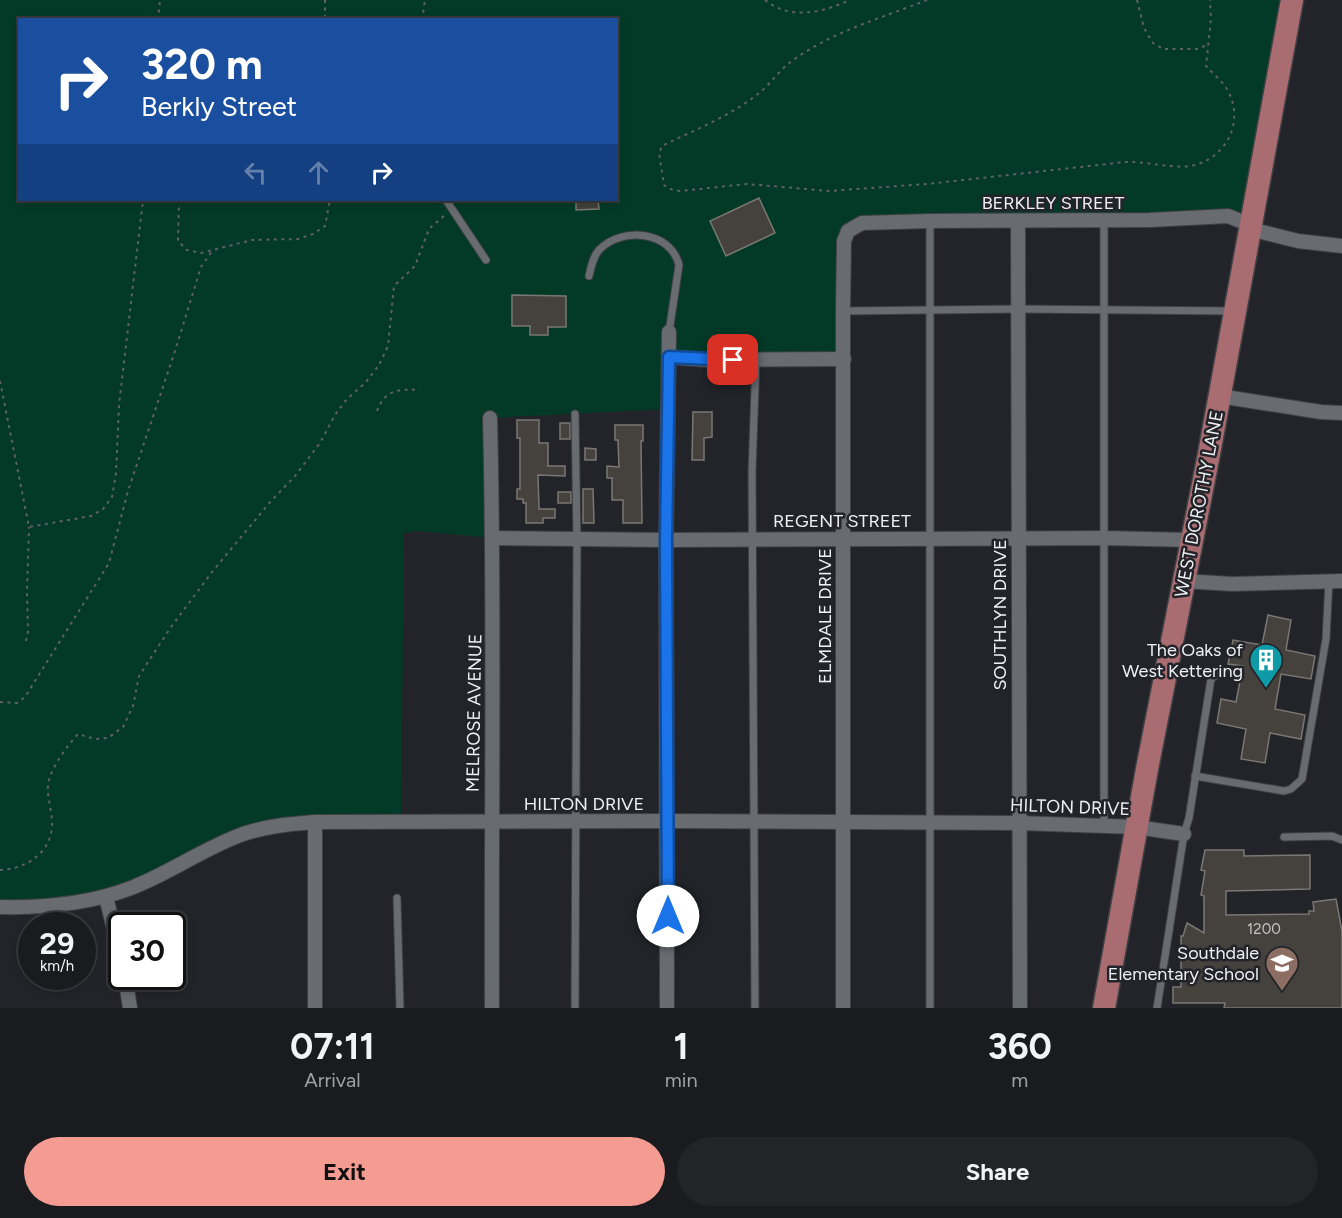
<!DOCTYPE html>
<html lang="en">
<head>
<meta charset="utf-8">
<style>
	body { margin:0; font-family:Figtree,sans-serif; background:#232428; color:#f1f3f6; height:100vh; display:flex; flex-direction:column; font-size:22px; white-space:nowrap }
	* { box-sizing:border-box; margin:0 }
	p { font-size:20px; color:#9fa1a4 }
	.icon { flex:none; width:33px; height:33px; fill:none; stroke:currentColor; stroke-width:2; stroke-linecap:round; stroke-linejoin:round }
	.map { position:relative; height:1008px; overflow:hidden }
	.details { display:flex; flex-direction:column; background:#1a1b1f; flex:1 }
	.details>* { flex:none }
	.guide { position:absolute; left:18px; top:18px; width:600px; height:183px; border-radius:0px; box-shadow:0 3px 9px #0003,0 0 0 2px #38393d; background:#1a4fa0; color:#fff; overflow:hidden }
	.speed { position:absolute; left:18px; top:912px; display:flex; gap:12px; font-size:30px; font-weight:700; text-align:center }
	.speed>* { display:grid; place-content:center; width:78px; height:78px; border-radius:50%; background:#1a1b1f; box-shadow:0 3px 9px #0003,0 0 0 2px #38393d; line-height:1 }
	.speed small { font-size:15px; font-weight:400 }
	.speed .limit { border:3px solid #111; border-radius:9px; background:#fff; color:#111 }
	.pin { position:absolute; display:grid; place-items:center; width:51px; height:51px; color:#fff; margin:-26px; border-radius:12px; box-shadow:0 3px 9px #0006 }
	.me { position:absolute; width:66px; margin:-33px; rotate:0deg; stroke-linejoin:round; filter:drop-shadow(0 0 4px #0008) }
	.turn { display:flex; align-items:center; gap:21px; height:126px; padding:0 24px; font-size:27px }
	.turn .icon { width:78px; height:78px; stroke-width:2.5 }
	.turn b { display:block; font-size:42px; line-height:51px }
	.lanes { display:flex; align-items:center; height:57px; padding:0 24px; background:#0003; justify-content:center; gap:30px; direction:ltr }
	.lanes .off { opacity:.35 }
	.eta { display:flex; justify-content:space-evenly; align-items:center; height:102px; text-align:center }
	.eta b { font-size:36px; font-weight:700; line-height:42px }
	.action { display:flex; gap:12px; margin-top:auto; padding:12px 24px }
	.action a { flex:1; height:69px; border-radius:36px; background:#f59c92; color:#111; font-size:24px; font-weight:700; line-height:69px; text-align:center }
	.action a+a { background:#232428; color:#f1f3f6 }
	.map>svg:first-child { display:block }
	.green { fill:#023a27; fill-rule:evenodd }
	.building { fill:#45413d; stroke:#7b7773; stroke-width:1.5 }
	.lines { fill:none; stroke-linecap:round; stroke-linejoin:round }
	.lane-casing { stroke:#3e4043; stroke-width:9 }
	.street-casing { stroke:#3e4043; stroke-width:16 }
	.primary-casing { stroke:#3e4043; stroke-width:25 }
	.path { stroke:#606166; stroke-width:2; stroke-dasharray:3 4.5; stroke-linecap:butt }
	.lane { stroke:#686b70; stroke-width:7 }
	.street { stroke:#686b70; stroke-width:14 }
	.primary { stroke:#a96c71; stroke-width:22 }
	.route-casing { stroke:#114b97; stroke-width:15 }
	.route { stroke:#1a73e8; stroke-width:10 }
	.labels { text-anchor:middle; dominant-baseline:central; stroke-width:5; stroke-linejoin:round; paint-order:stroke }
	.number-label { font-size:15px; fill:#c4c4c6 }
	.street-label { font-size:18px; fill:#eff0f3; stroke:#222429 }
	.poi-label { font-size:18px; fill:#eff0f3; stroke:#222429; text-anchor:end }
</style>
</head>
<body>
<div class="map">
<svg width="1342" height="1008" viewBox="0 0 1342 1008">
	<rect width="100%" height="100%" fill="#222429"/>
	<path class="green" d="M0 0H1292L1243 222 930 221 848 231 844 359 669 357 667 409 490 418 493 538 418 531 404 533 401 821 262 828 131 888 0 907ZM20 20H616V200H20Z"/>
	<g class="building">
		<path d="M759 198 775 233 726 256 710 221Z"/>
		<path d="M576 200H598L599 209 576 210Z"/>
		<path d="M512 295 566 296V327H548V335H530V326H512Z"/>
		<path d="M693 412H712V437L704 438V460H692Z"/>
		<path d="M517 420H539V443H548V466H565V476L538 475 539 509H555V518H543V523H526V503H523V499H517V489H520V438H517Z"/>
		<rect x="560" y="423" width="10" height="16"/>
		<path d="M615 425H643V441H641L642 523H623V500H612V478H607V466L619 467 618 440H615Z"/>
		<path d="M585 448 596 449V460H585Z"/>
		<path d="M583 489H593L594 523H583Z"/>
		<rect x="558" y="492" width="13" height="11"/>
		<path d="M1268 615 1291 620 1286 650 1315 656 1311 679 1281 674 1275 709 1305 715 1301 739 1270 733 1265 763 1241 759 1246 729 1217 723 1221 699 1236 702 1243 666 1228 664 1233 640 1262 645Z"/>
		<path d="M1205 850H1244V856L1310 855V889L1226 891V915L1309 914V911H1314L1313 902 1336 899 1342 931V1008H1224L1225 1003H1173V987H1181V936H1183L1187 923 1204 933V896L1201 895 1205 871 1201 870Z"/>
	</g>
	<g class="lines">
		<g class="lane-casing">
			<g id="lane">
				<path d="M446 200 486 260"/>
				<path d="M930 221V1008"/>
				<path d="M589 276C591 267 593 257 599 250 622 226 671 231 679 265L669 332"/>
				<path d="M843 311 1018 309 1232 311"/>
				<path d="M575 414 577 540 575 1008"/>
				<path d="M1195 776 1284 791 1291 789 1302 779 1326 639 1329 581"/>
				<path d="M1104 826V220"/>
				<path d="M1284 837 1332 836 1342 840"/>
				<path d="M397 898 400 1008"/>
				<path d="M755 1008 752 472 756 360"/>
				<path d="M1157 1008 1184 834 1189 818 1211 679 1218 674"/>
			</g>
		</g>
		<g class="street-casing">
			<g id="street">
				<path d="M1018 222 1020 1008"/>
				<path d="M669 357 709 360 844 359"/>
				<path d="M1219 396 1321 412 1342 413"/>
				<path d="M490 418C495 614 491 811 492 1008"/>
				<path d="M493 538 666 540 1104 538 1191 540"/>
				<path d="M1183 581 1232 584 1342 581"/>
				<path d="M315 822V1008"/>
				<path d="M106 897 122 961"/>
				<path d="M0 907C45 908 89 904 131 888 170 873 204 848 243 834 267 826 290 824 315 822L667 821 1018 823 1136 827 1184 834"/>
				<path d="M125 976 130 1008"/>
				<path d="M667 1008 666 540 669 332"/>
				<path d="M843 1008V311L844 241 848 231 862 223 930 221 1150 220 1228 216 1243 222 1250 229 1298 241 1342 246"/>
			</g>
		</g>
		<g class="primary-casing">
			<path id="primary" d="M1104 1008 1147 769 1209 454 1292 0"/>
		</g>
		<g class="path">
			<path d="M325 0V20"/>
			<path d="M765 0C791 21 823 12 850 0"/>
			<path d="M927 0C882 18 831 32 792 61 779 70 771 84 759 93 731 116 694 130 662 146L659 153 664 185 670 189 680 191 747 184 829 191 927 184 1125 162C1147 161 1173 170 1195 165 1225 157 1243 125 1230 95 1226 84 1214 75 1206 66L1211 19 1210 0"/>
			<path d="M1137 0 1144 28 1153 43 1163 49H1197L1207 45"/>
			<path d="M158 20 160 0"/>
			<path d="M422 20 425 0"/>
			<path d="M179 200 178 241 187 250 201 253 252 240 298 239 313 234 325 226 330 200"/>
			<path d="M0 381 29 527 91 516 103 509 112 497 116 473 119 405 143 200"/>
			<path d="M377 411C385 389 399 389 420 390"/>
			<path d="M26 641 28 632 27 591 29 527"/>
			<path d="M0 702 17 703 25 697 109 563 128 491 175 351 201 267 212 251"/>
			<path d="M0 870C25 869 50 854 52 827 53 813 47 799 48 786 49 770 67 746 78 734L95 739 108 738 123 727 133 706 139 676 171 627 212 572 271 501 295 476 320 443 335 415 347 399 366 382 379 365 388 346 394 286 415 266 429 229 446 214"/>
		</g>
		<use href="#lane" class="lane"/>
		<use href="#street" class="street"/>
		<use href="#primary" class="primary"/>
	</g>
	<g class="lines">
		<g class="route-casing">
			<path id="route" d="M668 916 666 540 669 357 733 360"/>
		</g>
		<use href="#route" class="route"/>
	</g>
	<defs>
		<g id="building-pin" transform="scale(1.725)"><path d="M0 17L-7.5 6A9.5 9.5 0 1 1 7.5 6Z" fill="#0f9aa8" stroke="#222429"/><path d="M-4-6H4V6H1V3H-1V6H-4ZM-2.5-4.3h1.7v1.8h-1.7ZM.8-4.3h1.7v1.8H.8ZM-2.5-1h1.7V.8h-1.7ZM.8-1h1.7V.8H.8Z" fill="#fff"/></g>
		<g id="school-pin" transform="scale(1.725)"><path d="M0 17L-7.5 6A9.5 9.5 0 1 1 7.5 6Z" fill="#8d6e63" stroke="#222429"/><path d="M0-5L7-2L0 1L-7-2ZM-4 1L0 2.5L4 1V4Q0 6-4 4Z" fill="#fff"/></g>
	</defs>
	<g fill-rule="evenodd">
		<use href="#building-pin" x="1266" y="660"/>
		<use href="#school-pin" x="1282" y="963"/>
	</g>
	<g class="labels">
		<g class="number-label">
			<text x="1264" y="929">1200</text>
		</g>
		<g class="street-label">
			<text x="1053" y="203">BERKLEY STREET</text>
			<text transform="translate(1199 504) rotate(-79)">WEST DOROTHY LANE</text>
			<text x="842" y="521">REGENT STREET</text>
			<text transform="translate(1000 615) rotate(-90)">SOUTHLYN DRIVE</text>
			<text transform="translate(825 616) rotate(-90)">ELMDALE DRIVE</text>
			<text transform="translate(474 713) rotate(-89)">MELROSE AVENUE</text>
			<text x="584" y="804">HILTON DRIVE</text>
			<text transform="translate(1070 807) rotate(2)">HILTON DRIVE</text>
		</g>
		<g class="poi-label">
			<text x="1243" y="650">The Oaks of<tspan x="1243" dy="21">West Kettering</tspan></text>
			<text x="1259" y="953">Southdale<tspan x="1259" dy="21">Elementary School</tspan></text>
		</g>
	</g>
</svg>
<div class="speed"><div>29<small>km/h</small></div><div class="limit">30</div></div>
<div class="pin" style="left:733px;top:360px;background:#d93025"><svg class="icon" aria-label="arrive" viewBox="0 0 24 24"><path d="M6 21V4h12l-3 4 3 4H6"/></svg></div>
<svg class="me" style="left:668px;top:916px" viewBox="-20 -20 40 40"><circle r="19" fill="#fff"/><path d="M0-13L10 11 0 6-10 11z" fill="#1a73e8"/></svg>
<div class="guide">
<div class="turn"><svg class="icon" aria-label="right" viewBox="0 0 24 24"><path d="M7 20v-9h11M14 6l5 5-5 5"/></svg><div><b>320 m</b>Berkly Street</div></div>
<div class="lanes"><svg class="icon off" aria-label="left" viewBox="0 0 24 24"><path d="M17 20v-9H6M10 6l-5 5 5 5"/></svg><svg class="icon off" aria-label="ahead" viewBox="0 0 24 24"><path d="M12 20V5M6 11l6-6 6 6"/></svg><svg class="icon" aria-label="right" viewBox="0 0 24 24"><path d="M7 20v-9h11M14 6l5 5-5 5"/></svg></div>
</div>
</div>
<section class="details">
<div class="eta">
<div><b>07:11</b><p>Arrival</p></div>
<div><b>1</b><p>min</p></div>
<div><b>360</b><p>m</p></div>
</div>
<div class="action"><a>Exit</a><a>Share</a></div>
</section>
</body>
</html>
